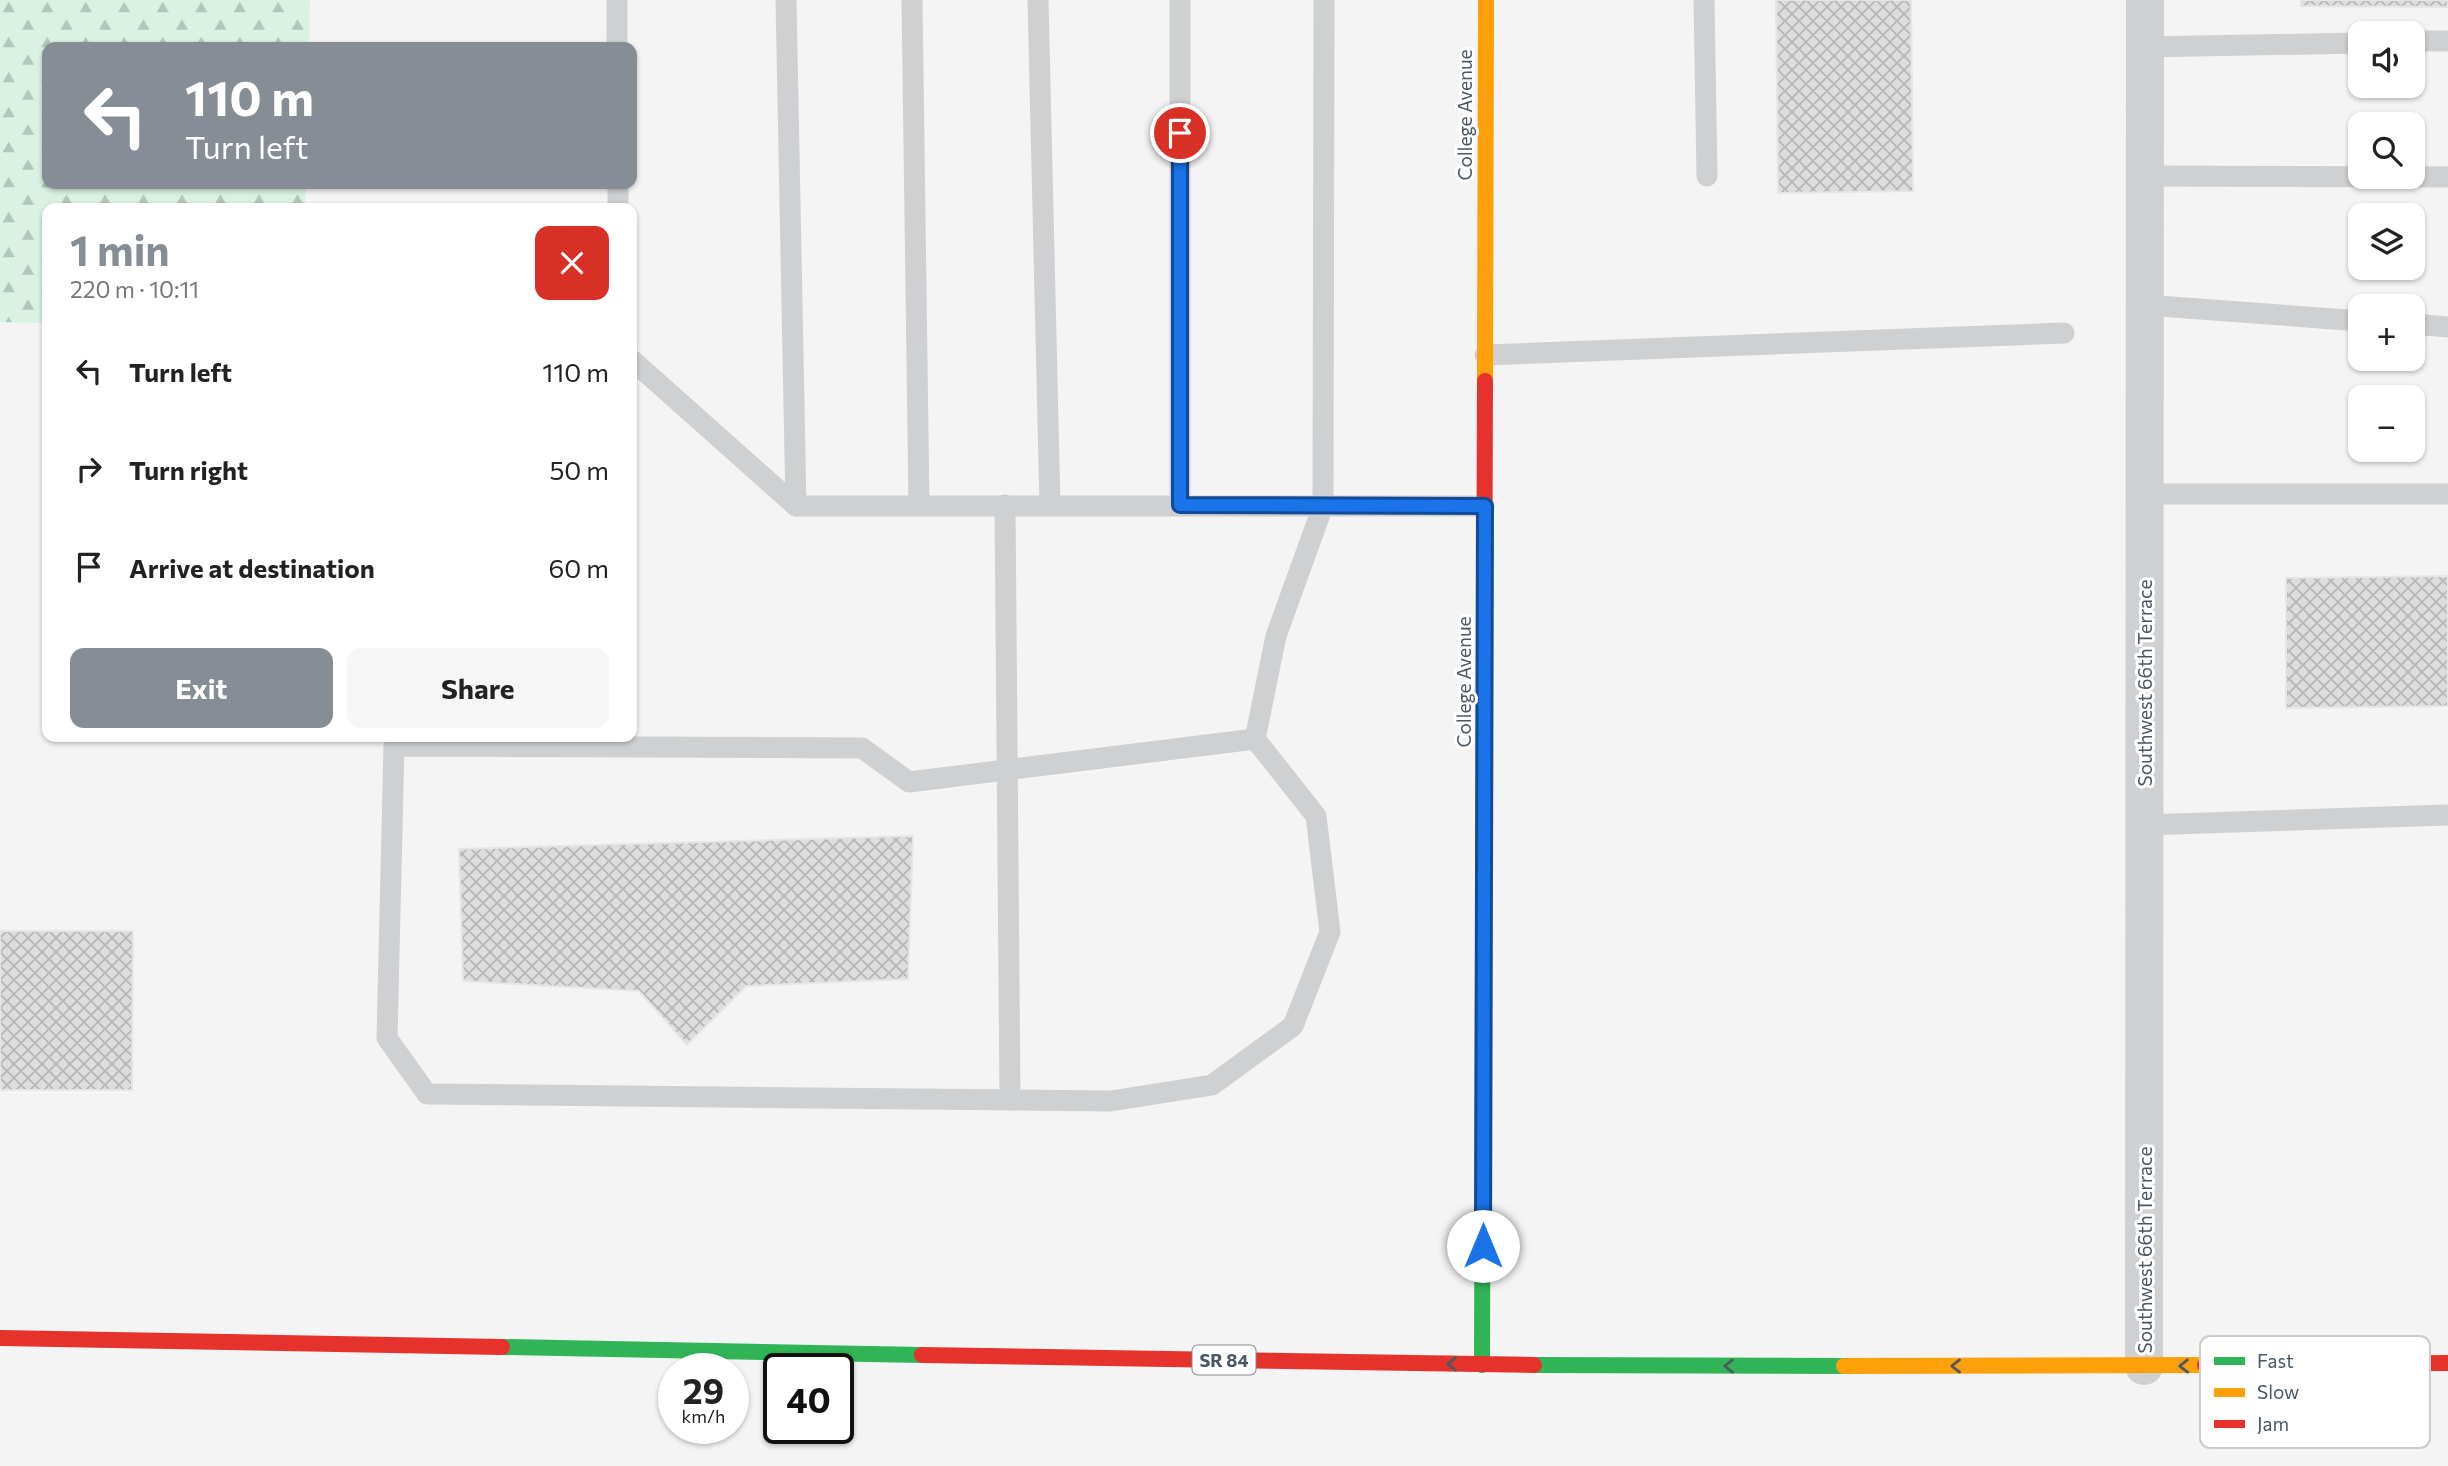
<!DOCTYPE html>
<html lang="en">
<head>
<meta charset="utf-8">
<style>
	body { margin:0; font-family:Commissioner,sans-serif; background:#f6f6f6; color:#222; height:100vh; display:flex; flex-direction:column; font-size:26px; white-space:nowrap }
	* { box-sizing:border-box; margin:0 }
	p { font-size:23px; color:#767676 }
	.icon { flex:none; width:38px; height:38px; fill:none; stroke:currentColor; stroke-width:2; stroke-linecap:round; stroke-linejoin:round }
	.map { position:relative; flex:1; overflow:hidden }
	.panel { position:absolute; left:42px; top:203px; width:595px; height:539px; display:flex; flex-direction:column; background:#fff; border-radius:14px; box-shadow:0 2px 5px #0004 }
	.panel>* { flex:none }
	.guide { position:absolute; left:42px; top:42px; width:595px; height:147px; border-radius:14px; box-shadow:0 2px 5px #0004; background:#868d94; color:#fff; overflow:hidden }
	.buttons { position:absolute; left:2348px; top:21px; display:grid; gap:14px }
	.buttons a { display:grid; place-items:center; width:77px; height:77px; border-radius:14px; background:#fff; box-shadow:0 2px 5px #0004; font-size:35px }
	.speed { position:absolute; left:658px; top:1353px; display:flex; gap:14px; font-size:35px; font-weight:700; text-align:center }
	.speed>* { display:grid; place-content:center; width:91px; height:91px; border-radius:50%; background:#fff; box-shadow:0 2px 5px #0004; line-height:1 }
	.speed small { font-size:18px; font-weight:400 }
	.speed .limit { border:4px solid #111; border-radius:10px; background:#fff; color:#111 }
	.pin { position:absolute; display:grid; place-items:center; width:60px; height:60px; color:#fff; margin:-30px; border:4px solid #fff; border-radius:50%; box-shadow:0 2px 7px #0007 }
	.me { position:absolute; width:77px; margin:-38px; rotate:0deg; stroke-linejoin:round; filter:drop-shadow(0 0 5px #0008) }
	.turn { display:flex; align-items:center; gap:24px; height:147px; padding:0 28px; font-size:32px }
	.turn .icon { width:91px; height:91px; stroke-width:2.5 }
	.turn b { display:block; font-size:49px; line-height:60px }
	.round { display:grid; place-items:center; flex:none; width:74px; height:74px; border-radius:14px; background:#f6f6f6 }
	.summary { display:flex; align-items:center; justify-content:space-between; height:119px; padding:0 28px }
	h1 { font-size:42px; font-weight:700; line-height:52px; color:#868d94 }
	.action { display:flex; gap:14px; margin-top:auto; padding:14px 28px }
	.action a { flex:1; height:80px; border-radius:14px; background:#868d94; color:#fff; font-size:28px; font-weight:700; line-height:80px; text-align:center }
	.action a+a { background:#f6f6f6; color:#222 }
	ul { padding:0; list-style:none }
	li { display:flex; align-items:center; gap:21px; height:98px; padding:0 28px }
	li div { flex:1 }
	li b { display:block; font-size:26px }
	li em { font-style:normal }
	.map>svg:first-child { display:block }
	.forest { fill:url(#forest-firs) }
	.building { fill:url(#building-cross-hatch); stroke:#e5e6e7; stroke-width:2 }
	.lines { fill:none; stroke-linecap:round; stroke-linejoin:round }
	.lane { stroke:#ced0d2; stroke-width:21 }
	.street { stroke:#ced0d2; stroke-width:38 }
	.fast { stroke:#30b455; stroke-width:16 }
	.slow { stroke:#ff9f0a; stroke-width:16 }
	.jam { stroke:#e5322d; stroke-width:16 }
	.oneway { stroke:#495b60 }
	.route-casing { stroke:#114b97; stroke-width:18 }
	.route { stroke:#1a73e8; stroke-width:12 }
	.labels { text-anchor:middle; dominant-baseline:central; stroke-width:6; stroke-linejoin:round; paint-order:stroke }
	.shield { fill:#fff; stroke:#808990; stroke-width:2 }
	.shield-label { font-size:18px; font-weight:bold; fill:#4a5661 }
	.street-label { font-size:19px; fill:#4a5661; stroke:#fff }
	.key { fill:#fff; stroke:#c9ccd0; stroke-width:2 }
	.key-label { font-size:19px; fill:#4a5661 }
</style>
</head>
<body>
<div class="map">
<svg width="2448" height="1466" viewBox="0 0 2448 1466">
	<defs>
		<pattern id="forest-firs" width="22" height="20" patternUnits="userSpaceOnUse" patternTransform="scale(1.75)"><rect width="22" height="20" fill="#d9f2e3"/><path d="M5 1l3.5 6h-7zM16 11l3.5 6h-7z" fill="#b2c7bb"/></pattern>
		<pattern id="building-cross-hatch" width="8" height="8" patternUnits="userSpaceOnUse" patternTransform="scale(1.75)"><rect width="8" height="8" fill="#ddddde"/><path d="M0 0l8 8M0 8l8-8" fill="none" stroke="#b5b6b7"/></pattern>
	</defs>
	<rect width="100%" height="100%" fill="#f4f4f4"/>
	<path class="forest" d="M0 0H310L309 47H47V184H306L305 208H47V323L0 322Z"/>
	<g class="building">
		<path d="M1776 0H1911L1913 191 1778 193Z"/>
		<path d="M2301 0H2448V7L2301 6Z"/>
		<path d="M2448 576V706L2286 708V578Z"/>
		<path d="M913 836 908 979 746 986 687 1045 639 991 463 981 459 849Z"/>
		<path d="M0 931H133L132 1090H0Z"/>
	</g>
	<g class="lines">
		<g class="lane">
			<path d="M617 0V47"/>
			<path d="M786 0 796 506"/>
			<path d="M912 0 919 506"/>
			<path d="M1038 0 1050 506"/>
			<path d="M1180 0V505"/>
			<path d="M1704 0 1707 176"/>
			<path d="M2413 41H2448"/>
			<path d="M2145 47 2361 43"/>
			<path d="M2145 176 2448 177"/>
			<path d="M618 184V208"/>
			<path d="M2145 305 2361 321"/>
			<path d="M2413 324 2448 327"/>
			<path d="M1485 355 2064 333"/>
			<path d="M632 360 796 506H1484"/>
			<path d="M2145 494H2448"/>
			<path d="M1005 505 1010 1100"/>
			<path d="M1255 739 1316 816 1330 932 1293 1026 1212 1085 1111 1101 427 1094 387 1038 394 746 862 748 909 782Z"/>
			<path d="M1255 739 1276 636 1323 506 1324 0"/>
			<path d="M2143 825 2448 815"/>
		</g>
		<path class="street" d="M2144 1366 2145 0"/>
		<g class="fast">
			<path d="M502 1347 922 1355"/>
			<path d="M1482 1365 1483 980"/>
			<path d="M1534 1365 1844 1366"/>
		</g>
		<g class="slow">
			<path d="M1485 381 1486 0"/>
			<path d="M1844 1366 2205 1365"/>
		</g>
		<g class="jam">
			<path d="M1483 980 1485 381"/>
			<path d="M0 1338 502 1347"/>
			<path d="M922 1355 1534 1365"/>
			<path d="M2205 1365 2448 1363"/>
		</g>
	</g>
	<defs><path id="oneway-chevron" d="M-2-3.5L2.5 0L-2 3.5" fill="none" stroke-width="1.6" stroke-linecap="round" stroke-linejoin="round" transform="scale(1.75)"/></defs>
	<g class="oneway">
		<use href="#oneway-chevron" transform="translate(1452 1364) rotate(-179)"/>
		<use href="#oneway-chevron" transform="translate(1729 1366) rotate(-180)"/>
		<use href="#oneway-chevron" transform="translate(1956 1366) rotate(-180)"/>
		<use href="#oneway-chevron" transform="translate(2184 1366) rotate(179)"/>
	</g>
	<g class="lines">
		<g class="route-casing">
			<path id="route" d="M1180 133V505L1485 506 1483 1246"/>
		</g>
		<use href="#route" class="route"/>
	</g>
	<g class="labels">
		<rect class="shield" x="1192.5" y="1345.5" width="63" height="29" rx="5"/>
		<g class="shield-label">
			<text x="1224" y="1360">SR 84</text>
		</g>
		<g class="street-label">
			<text transform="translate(1464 115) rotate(-90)">College Avenue</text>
			<text transform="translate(1463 682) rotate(-90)">College Avenue</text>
			<text transform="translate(2144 683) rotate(-90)">Southwest 66th Terrace</text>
			<text transform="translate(2144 1250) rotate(-90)">Southwest 66th Terrace</text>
		</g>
	</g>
	<rect x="2200" y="1336" width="230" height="112" rx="10" class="key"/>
	<rect x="2214" y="1357" width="31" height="8" fill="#30b455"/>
	<rect x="2214" y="1388" width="31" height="9" fill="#ff9f0a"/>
	<rect x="2214" y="1420" width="31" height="8" fill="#e5322d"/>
	<g class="key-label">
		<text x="2257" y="1368">Fast</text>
		<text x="2257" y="1399">Slow</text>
		<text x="2257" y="1431">Jam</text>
	</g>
</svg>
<div class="buttons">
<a><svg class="icon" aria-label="sound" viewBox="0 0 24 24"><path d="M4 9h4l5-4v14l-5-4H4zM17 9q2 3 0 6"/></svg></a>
<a><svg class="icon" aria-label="search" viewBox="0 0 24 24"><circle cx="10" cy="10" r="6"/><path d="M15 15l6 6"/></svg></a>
<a><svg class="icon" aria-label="layers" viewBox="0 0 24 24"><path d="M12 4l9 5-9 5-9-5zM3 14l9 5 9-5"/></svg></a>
<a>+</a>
<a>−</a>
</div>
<div class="speed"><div>29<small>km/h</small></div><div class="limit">40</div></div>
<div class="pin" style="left:1180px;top:133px;background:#d93025"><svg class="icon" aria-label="arrive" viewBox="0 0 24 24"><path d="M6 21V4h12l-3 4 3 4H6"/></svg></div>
<svg class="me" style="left:1483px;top:1246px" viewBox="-20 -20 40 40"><circle r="19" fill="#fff"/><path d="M0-13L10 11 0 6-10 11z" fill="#1a73e8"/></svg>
<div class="guide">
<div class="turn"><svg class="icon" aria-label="left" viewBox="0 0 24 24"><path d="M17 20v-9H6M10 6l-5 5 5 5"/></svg><div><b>110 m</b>Turn left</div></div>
</div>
<section class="panel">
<div class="summary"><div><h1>1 min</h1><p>220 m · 10:11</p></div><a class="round" style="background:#d93025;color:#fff"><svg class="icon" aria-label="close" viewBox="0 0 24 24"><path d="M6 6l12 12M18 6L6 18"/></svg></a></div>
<ul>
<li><svg class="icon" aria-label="left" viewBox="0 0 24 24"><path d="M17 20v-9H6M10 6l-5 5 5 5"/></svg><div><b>Turn left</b></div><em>110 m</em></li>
<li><svg class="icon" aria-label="right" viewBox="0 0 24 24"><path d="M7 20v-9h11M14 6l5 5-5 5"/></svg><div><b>Turn right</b></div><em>50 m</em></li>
<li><svg class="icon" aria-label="arrive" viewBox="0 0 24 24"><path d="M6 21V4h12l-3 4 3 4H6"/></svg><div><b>Arrive at destination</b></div><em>60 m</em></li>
</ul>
<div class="action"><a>Exit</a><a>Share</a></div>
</section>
</div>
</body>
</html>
